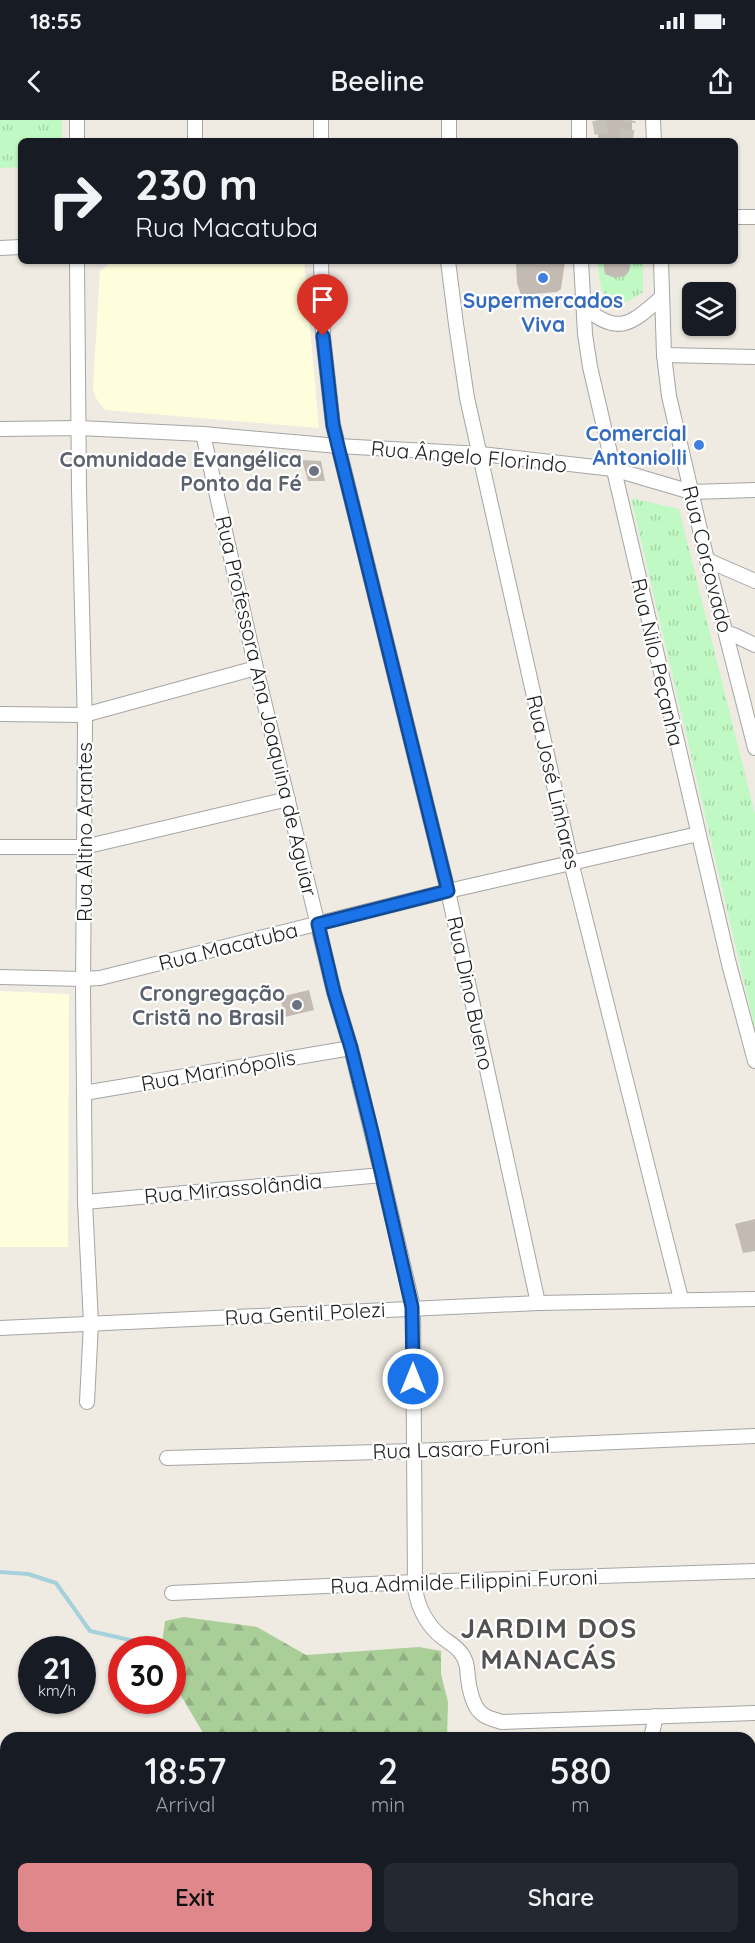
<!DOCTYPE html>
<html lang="en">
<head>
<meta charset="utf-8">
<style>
	body { margin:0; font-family:Quicksand,sans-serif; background:#242831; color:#f1f3f6; height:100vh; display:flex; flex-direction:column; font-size:22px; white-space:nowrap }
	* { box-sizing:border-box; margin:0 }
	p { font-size:20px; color:#9ea1a6 }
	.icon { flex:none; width:33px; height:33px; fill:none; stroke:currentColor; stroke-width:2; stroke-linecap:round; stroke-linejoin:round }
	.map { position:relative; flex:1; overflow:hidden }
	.panel { position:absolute; left:0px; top:1612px; width:756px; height:212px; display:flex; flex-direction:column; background:#171b24; border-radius:18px 18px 0 0; box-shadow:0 2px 4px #0004 }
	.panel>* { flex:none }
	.top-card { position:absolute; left:18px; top:18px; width:720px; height:126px; border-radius:9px; box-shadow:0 2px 4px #0004; background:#171b24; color:#f1f3f6; overflow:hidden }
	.buttons { position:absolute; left:682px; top:162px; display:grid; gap:12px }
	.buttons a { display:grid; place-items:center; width:54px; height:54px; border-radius:9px; background:#171b24; box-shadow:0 2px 4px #0004; font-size:30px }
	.speed { position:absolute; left:18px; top:1516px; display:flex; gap:12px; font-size:30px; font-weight:700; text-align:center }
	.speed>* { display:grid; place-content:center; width:78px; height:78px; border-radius:50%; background:#171b24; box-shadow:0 2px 4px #0004; line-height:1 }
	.speed small { font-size:15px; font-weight:400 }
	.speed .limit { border:9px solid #d22; background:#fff; color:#111 }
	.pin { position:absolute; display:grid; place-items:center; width:51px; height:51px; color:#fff; margin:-62px -26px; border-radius:50% 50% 50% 0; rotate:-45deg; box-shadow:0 0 6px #0007 }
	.pin .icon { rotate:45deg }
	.me { position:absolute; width:66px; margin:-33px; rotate:0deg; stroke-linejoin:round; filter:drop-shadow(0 0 4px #0008) }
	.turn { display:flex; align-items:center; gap:21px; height:126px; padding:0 18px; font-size:27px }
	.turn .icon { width:78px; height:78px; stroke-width:2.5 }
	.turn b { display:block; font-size:42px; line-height:51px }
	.eta { display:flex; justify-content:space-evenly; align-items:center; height:102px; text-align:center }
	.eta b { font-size:36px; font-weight:600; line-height:42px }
	.button { display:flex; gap:12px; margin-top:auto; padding:12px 18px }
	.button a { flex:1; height:69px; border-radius:9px; background:#df878b; color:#111; font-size:24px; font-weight:600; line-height:69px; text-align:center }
	.button a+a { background:#242831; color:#f1f3f6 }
	.status { display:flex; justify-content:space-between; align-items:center; height:42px; padding:0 30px; background:#171b24; direction:ltr }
	.status svg { height:16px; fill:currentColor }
	header { display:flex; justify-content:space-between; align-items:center; height:78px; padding:0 18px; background:#171b24; font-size:27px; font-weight:600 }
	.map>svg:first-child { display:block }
	.education { fill:#fffedc }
	.forest { fill:url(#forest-firs) }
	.park { fill:url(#park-tufts) }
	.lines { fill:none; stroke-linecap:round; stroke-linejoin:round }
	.stream { stroke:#a4d1dc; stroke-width:4 }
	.building { fill:#c3bab3 }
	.minor-tunnel { stroke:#c5c2bc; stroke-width:14; stroke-dasharray:14 7; stroke-linecap:butt }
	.minor-casing { stroke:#a5a5a5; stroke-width:16 }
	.minor { stroke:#fff; stroke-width:14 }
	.route-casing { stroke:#114b97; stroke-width:15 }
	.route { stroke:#1a73e8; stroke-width:10 }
	.shop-dot { fill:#3f7fe0; stroke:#fff; stroke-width:2 }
	.worship-dot { fill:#6b7280; stroke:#fff; stroke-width:2 }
	.labels { text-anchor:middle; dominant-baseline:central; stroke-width:4.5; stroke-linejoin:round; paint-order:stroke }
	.shop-label { font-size:21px; font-weight:bold; fill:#366cbe; stroke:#fff }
	.street-label { font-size:21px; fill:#1e1e1e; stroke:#fff }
	.worship-label { font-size:21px; font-weight:bold; fill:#5b616d; stroke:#fff; text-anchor:end }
	.district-label { font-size:27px; font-weight:bold; letter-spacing:1.5px; fill:#515151; stroke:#fff }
</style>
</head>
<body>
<div class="status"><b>18:55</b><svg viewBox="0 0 49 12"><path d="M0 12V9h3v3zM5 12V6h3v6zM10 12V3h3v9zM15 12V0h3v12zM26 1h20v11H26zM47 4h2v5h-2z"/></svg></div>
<header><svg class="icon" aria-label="back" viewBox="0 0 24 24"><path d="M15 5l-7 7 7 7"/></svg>Beeline<svg class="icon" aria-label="share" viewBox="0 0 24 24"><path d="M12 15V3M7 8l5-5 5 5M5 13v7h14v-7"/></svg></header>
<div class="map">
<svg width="755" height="1823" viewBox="0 0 755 1823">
	<defs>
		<pattern id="forest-firs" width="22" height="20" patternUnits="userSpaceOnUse" patternTransform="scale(1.5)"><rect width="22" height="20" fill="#aace98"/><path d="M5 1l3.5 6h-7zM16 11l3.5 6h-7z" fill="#92b083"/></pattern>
		<pattern id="park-tufts" width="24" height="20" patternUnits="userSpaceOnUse" patternTransform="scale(1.5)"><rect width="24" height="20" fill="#c0f9c3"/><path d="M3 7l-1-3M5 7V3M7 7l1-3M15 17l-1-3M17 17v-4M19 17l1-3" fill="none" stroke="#a5d5a7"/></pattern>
	</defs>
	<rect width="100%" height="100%" fill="#efebe3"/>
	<g class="education">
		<path d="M113 141H304L319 308 105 290 96 278 93 268 100 151Z"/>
		<path d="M0 871 69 874 68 1127H0Z"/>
	</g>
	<g class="forest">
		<path d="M184 1497 257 1507 306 1535 419 1527 441 1531V1554L448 1582 447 1618H206L173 1562 172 1530H161L165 1501Z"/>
		<path d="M453 1818H544L547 1823H457Z"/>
	</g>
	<g class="park">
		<path d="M0 0H62V21H21V47L0 48Z"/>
		<path d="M598 141H643V172C606 199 600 176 598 141Z"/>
		<path d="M631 378 679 389 755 694V909Z"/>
	</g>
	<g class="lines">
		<path class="stream" d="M0 1452 28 1454 56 1463 90 1511 143 1523"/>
	</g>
	<g class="building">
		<rect x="598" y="0" width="34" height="21"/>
		<path d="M516 141H565L561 169 557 172 521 175 517 163Z"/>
		<path d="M603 141H631L629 151 625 156 615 158 605 154Z"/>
		<path d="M302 340 321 341 325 361H308Z"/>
		<path d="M309 870 314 890 285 897 280 877Z"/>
		<path d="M755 1099V1131L743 1133 735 1104Z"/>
	</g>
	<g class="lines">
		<g class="minor-tunnel">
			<path d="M599 0 603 21"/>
			<path d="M622 21 626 18 629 0"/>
		</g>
		<g class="minor-casing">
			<g id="minor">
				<path d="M579 0V21"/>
				<path d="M653 0 654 21"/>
				<path d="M77 21V0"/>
				<path d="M195 21V0"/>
				<path d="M321 21V0"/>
				<path d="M449 21V0"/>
				<path d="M735 97H755"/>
				<path d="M0 128 21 127"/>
				<path d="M77 141 79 370 85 605 83 869 85 1082 91 1203 87 1282"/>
				<path d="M321 141 323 216 333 305 448 771 538 1183"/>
				<path d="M448 141 456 204 467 278 573 750 681 1179"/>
				<path d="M581 141 585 214 590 247 729 844 755 941"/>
				<path d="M661 141 664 235 669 276 707 440 755 628"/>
				<path d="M584 187C619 217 632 203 662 177"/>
				<path d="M664 235 755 237"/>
				<path d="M0 309 79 308 203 314 338 326 481 334 613 349 691 372 755 370"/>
				<path d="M203 314 256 548 334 872 351 928 382 1055 413 1187 415 1462C415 1483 426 1505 443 1518 451 1524 458 1527 463 1536 468 1544 467 1550 468 1558 469 1569 473 1586 481 1593 486 1598 495 1600 502 1602L755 1593"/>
				<path d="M707 440 755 461"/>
				<path d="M727 513 734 515 755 525"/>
				<path d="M0 594 84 595 256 548"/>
				<path d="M0 727H84L288 679"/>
				<path d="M0 857 83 859 100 858 448 771 698 714"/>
				<path d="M84 973 351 928"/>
				<path d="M85 1082 382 1055"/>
				<path d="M0 1208 538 1183 755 1179"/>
				<path d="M167 1338 414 1331 755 1316"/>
				<path d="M172 1473 415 1462 755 1451"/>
				<path d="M651 1618 656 1596"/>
				<path d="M750 1797 755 1773"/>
				<path d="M254 1818 261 1823"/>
				<path d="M607 1823 608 1818"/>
				<path d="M745 1823 746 1818"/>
			</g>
		</g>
		<use href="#minor" class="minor"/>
	</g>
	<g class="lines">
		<g class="route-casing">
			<path id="route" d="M323 216 333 305 338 326 448 771 318 804 334 872 351 928 372 1012 412 1187 413 1259"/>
		</g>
		<use href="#route" class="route"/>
	</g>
	<g class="shop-dot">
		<circle cx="543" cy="158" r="6"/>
		<circle cx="699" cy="325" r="6"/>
	</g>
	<g class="worship-dot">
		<circle cx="314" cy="351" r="6"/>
		<circle cx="297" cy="885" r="6"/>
	</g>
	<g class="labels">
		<g class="shop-label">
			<text x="543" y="180">Supermercados<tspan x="543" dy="24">Viva</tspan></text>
			<text x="687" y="313" text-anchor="end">Comercial<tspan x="687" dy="24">Antoniolli</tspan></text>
		</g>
		<g class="street-label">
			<text transform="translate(469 336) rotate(5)">Rua Ângelo Florindo</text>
			<text transform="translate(708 439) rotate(76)">Rua Corcovado</text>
			<text transform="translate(658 542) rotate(77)">Rua Nilo Peçanha</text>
			<text transform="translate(267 586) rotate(77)">Rua Professora Ana Joaquina de Aguiar</text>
			<text transform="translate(554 662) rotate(77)">Rua José Linhares</text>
			<text transform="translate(84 712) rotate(-90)">Rua Altino Arantes</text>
			<text transform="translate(228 826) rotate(-14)">Rua Macatuba</text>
			<text transform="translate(471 873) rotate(78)">Rua Dino Bueno</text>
			<text transform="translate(218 950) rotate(-10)">Rua Marinópolis</text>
			<text transform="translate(233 1068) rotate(-5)">Rua Mirassolândia</text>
			<text transform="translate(305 1193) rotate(-3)">Rua Gentil Polezi</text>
			<text transform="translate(461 1328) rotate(-2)">Rua Lasaro Furoni</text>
			<text transform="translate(464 1461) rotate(-2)">Rua Admilde Filippini Furoni</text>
		</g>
		<g class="worship-label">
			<text x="302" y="339">Comunidade Evangélica<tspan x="302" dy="24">Ponto da Fé</tspan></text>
			<text x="285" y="873">Crongregação<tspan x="285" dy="24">Cristã no Brasil</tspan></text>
		</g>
		<g class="district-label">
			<text x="549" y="1508">JARDIM DOS<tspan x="549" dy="31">MANACÁS</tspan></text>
		</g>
	</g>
</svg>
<div class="buttons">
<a><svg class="icon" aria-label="layers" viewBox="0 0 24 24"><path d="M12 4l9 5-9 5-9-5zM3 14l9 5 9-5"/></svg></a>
</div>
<div class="speed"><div>21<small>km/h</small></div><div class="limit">30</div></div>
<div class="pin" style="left:323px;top:216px;background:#d93025"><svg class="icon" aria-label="arrive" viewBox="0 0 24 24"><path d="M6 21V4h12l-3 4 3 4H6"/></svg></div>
<svg class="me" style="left:413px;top:1259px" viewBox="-20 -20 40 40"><circle r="17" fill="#1a73e8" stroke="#fff" stroke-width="3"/><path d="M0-11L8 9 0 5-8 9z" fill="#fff"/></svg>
<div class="top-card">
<div class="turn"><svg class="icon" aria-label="right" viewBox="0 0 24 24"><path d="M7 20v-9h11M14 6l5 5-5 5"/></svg><div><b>230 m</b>Rua Macatuba</div></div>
</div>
<section class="panel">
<div class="eta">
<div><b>18:57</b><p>Arrival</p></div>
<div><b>2</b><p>min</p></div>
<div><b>580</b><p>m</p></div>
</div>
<div class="button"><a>Exit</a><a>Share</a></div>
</section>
</div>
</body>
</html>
